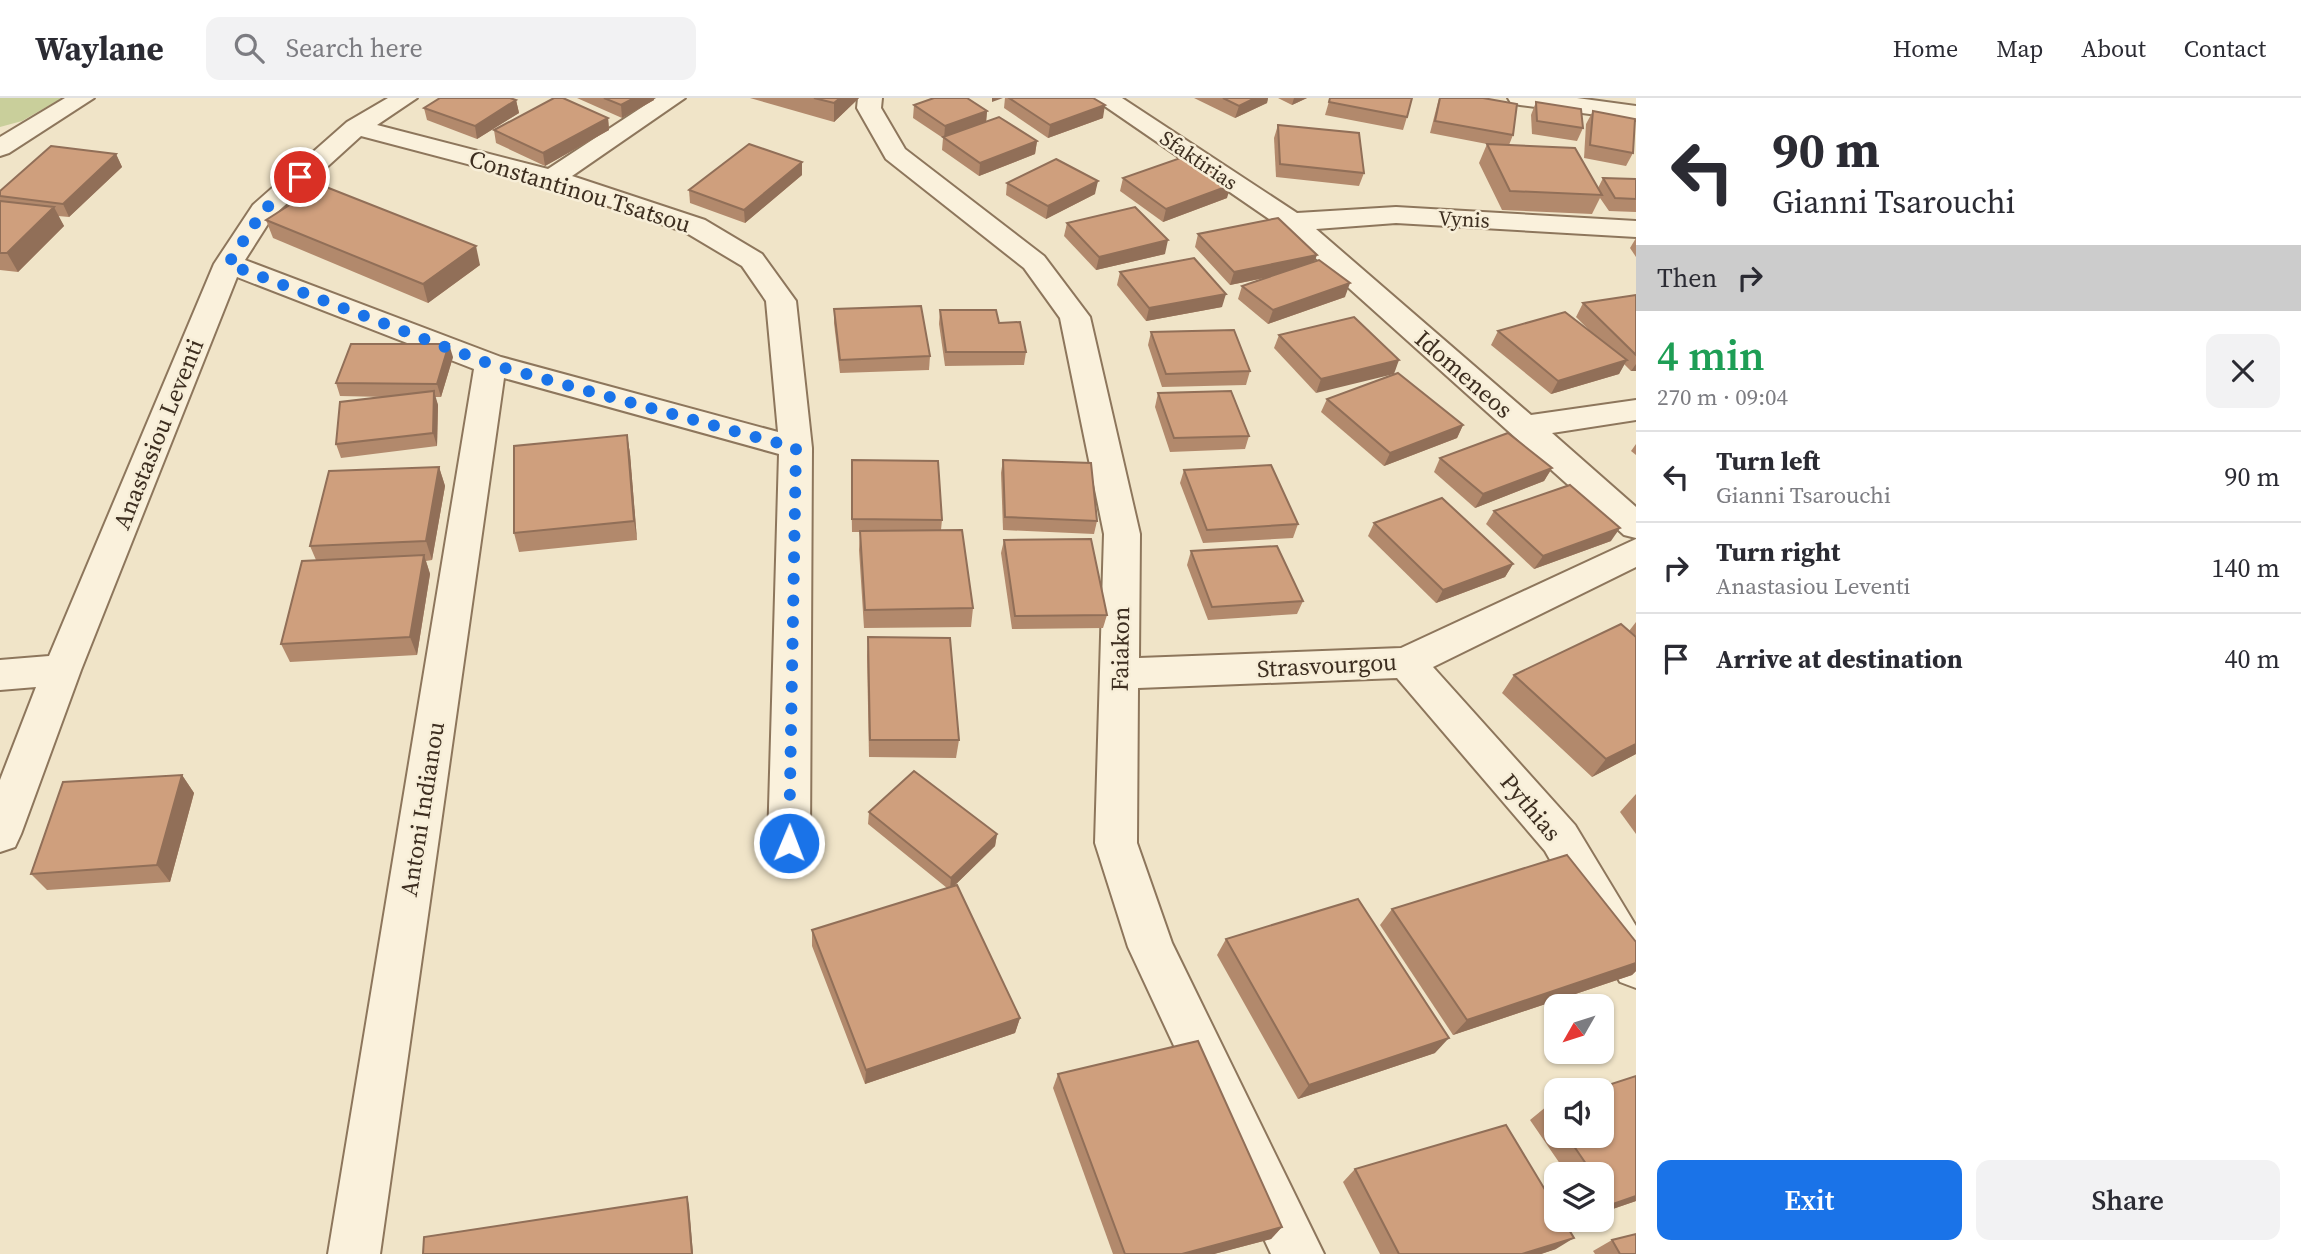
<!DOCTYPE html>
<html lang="en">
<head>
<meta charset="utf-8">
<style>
	body { margin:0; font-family:"Source Serif 4",serif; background:#f2f2f3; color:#2b2b33; height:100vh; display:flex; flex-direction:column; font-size:26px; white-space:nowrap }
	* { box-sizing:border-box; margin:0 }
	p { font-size:23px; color:#7c7c81 }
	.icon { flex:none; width:38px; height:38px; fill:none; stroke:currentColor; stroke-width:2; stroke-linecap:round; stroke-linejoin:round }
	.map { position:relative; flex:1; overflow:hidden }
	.side { display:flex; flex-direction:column; background:#fff; width:665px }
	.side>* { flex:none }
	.top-card { background:#fff; color:#2b2b33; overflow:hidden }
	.needle { width:46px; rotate:231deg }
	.controls { position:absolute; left:1544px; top:896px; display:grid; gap:14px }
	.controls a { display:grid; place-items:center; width:70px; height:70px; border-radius:14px; background:#fff; box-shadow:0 2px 5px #0004; font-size:35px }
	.pin { position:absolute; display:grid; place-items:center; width:60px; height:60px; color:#fff; margin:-30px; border:4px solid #fff; border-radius:50%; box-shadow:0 2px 7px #0007 }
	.me { position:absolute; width:77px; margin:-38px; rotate:1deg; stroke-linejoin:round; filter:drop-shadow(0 0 5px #0008) }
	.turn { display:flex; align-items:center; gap:24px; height:147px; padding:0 21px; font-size:32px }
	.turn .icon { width:91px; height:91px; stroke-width:2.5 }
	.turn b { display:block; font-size:49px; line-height:60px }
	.then { display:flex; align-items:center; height:66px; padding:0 21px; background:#0003; gap:14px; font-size:26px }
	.round { display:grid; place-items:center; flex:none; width:74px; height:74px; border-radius:14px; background:#f2f2f3 }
	.head { display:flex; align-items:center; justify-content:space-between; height:119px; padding:0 21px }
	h1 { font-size:42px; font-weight:600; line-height:52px; color:#1e9e55 }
	.action { display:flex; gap:14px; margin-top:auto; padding:14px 21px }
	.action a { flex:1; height:80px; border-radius:14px; background:#1a73e8; color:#fff; font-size:28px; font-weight:600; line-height:80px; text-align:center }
	.action a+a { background:#f2f2f3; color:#2b2b33 }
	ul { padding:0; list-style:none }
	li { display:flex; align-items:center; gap:21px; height:91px; padding:0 21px; border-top:2px solid #e1e1e2 }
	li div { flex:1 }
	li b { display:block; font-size:26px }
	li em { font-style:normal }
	header { display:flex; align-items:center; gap:42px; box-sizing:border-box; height:98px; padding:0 35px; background:#fff; border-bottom:2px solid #e1e1e2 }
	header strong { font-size:33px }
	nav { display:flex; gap:38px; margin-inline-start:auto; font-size:24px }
	.search { width:490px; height:63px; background:#f2f2f3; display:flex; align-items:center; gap:18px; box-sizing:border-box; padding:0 24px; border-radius:14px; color:#7c7c81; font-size:26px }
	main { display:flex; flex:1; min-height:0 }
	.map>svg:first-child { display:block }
	.green { fill:#c9cf9b }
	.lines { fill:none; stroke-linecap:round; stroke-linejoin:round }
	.minor-casing { stroke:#8d765c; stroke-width:4 }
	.minor { fill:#faf1dc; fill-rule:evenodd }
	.wall { fill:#b2896c }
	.shaded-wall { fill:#916f58 }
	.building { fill:#cf9f7d; stroke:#916f58; stroke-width:2 }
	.route { stroke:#1a73e8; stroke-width:12; stroke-dasharray:0 21.6 }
	.labels { text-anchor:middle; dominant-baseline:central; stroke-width:5; stroke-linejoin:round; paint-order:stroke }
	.far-street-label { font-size:21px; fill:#3d2e20; stroke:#f7eed8 }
	.street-label { font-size:24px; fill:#3d2e20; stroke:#f7eed8 }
</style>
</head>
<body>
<header>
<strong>Waylane</strong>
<div class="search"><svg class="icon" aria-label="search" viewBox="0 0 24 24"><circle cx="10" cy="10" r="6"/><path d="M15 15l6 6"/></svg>Search here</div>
<nav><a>Home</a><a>Map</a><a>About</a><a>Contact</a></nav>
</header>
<main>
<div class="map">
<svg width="1636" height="1156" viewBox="0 0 1636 1156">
	<rect width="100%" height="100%" fill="#f0e4c8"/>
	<path class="green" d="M0 0H62L22 23 0 29Z"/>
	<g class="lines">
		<g class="minor-casing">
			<g id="minor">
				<path d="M65 0H94L9 55 0 58V39Z"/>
				<path d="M388 0H417L377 27 548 71 656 0H685L572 78 705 122 762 156 796 203 812 350 810 745 804 758 789 763 774 758 768 745 779 356 504 280 380 1156H328L474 271 237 179 81 572 21 736 15 749 0 754V682L36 589 0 592V562L49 558 214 166 253 107 347 24ZM361 38 543 86 685 134 742 168 766 203 778 334 501 259 245 162 273 118Z"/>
				<path d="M858 0H882L881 10 905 51 1044 158 1090 219 1140 436 1139 560 1401 550 1636 441V469L1433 569 1575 727 1636 828V890L1620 884 1545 753 1397 580 1138 590 1137 745 1172 845 1324 1156H1271L1128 849 1095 745 1104 436 1060 220 1024 170 886 61 857 10Z"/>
				<path d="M1093 0H1122L1297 115 1396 109 1636 123V139L1396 125 1316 131 1531 317 1636 302V322L1552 335 1636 409V440L1624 437 1282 130Z"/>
				<path d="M1508 0H1577L1636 8V22L1520 7 1511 5Z"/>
			</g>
		</g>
		<use href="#minor" class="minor"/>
	</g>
	<g class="wall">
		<path d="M577 0H654V2L622 20Z"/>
		<path d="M750 0H859L834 24Z"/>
		<path d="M1005 0H1093L1103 20 1048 40 1004 10Z"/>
		<path d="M1194 0H1268L1267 5 1235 20Z"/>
		<path d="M1278 0H1307L1292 7Z"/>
		<path d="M1330 0 1407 19 1403 32 1325 17Z"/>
		<path d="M1439 0H1483L1513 37 1509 47 1598 90 1603 80 1636 81V114L1609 113 1600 100 1592 116 1502 112 1479 65 1487 46 1430 35Z"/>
		<path d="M516 2 519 15 477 41 427 22 424 10Z"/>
		<path d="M1536 4 1583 30 1577 43 1532 36 1531 17Z"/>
		<path d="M914 7 987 13 986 23 1037 43 1035 56 979 78 942 52 943 40 913 20Z"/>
		<path d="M1593 13 1633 55 1626 68 1584 60 1586 26Z"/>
		<path d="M608 20 609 32 545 68 496 45 494 32Z"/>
		<path d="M1278 27 1364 75 1359 88 1276 79 1274 40Z"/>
		<path d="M116 56 122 69 69 119 58 118 64 128 18 174 0 172V93Z"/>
		<path d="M802 77 745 125 690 105 689 92Z"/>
		<path d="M1123 80 1227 100 1163 124 1120 93Z"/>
		<path d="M1007 85 1095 96 1046 121 1006 97Z"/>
		<path d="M266 122 480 167 428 205 273 140Z"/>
		<path d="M1067 125 1165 156 1096 172 1064 138Z"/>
		<path d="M1198 136 1315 163 1345 199 1268 226 1238 201 1242 188 1265 180 1230 187 1195 149Z"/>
		<path d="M1636 140V159L1630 150Z"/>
		<path d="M1120 174 1222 209 1146 223 1117 187Z"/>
		<path d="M1636 197V273H1631L1624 266 1619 276 1551 296 1491 247 1498 233 1595 238 1576 219 1583 205Z"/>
		<path d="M834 211 930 258 929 272 840 275 834 225Z"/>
		<path d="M940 212 999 225 1026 254 1024 267 945 268 939 226Z"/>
		<path d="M1354 219 1316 295 1274 250 1279 237Z"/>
		<path d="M1151 234 1250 273 1246 287 1162 289 1148 247Z"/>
		<path d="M453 259 441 299H435L438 307 437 348 341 360 336 346 386 299 340 298 336 285Z"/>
		<path d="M1158 295 1249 338 1245 351 1170 354 1155 309Z"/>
		<path d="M1327 301 1463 327 1457 340 1384 368 1321 314Z"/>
		<path d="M627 337 630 356 637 442 519 454 514 435Z"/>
		<path d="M1636 346V357L1631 353Z"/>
		<path d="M1440 360 1552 370 1544 383 1475 410 1434 374Z"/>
		<path d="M1003 362 1097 423 1094 436 1003 432 1001 375Z"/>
		<path d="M439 369 445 388 432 462 426 463 430 476 417 557 290 564 281 546 316 462 310 448Z"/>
		<path d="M1184 372 1298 426 1293 440 1203 445 1180 385Z"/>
		<path d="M851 375 942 422 941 432 973 510 971 529 864 530 859 452 860 434H852Z"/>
		<path d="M1494 413 1611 443 1534 471 1486 426Z"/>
		<path d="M1374 425 1513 466 1505 479 1436 505 1368 438Z"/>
		<path d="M1004 442 1107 517 1103 530 1012 531 1001 455Z"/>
		<path d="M1191 453 1303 503 1297 516 1208 522 1187 467Z"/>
		<path d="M1636 524V656L1592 679 1502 595 1514 577 1629 533Z"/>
		<path d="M868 539 959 642 956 660 869 659 867 558Z"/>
		<path d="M182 677 194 695 170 784 47 792 31 776Z"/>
		<path d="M1636 696V736L1620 714Z"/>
		<path d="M869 714 997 736 995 748 954 788 1020 920 1015 935 865 986 812 848V832L947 790 868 726Z"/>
		<path d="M1392 811 1636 844V873L1632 877 1453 937 1380 827Z"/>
		<path d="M1226 841 1435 955 1298 1001 1217 857Z"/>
		<path d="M1058 976 1282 1129 1271 1141 1214 1156H1113L1053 990Z"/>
		<path d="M1556 1005V1038H1601L1636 1103 1601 1115V1076H1567L1530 1022 1547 1008Z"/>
		<path d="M1355 1071 1556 1151 1541 1156H1380L1343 1084Z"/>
		<path d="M1612 1142 1636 1156H1595L1593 1153Z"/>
	</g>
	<g class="shaded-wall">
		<path d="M634 0H654V2L622 20 621 7Z"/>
		<path d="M840 0H859L834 24V5Z"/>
		<path d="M992 0H1003L992 4Z"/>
		<path d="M1255 0H1268L1267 5 1235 20 1239 8Z"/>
		<path d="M1294 0H1307L1292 7Z"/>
		<path d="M516 2 519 15 477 41 475 28Z"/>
		<path d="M1105 7 1103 20 1048 40 1050 27Z"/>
		<path d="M987 13 986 26 944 41 945 28Z"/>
		<path d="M608 20 609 32 545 68 543 55Z"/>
		<path d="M1037 43 1035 56 979 78 980 65Z"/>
		<path d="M116 56 122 69 69 119 63 106Z"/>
		<path d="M802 64V77L745 125 744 112Z"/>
		<path d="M1098 83 1095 96 1046 121 1048 108Z"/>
		<path d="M1231 87 1227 100 1163 124 1166 111Z"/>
		<path d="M54 109 64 128 18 174 7 155Z"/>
		<path d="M1168 142 1165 156 1096 172 1099 159Z"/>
		<path d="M476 148 480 167 428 205 423 186Z"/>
		<path d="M1317 157 1312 170 1230 187 1234 174Z"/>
		<path d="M1350 185 1345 199 1268 226 1273 212Z"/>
		<path d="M1226 196 1222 209 1146 223 1149 210Z"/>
		<path d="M449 246 453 259 441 299 437 286Z"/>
		<path d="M1399 262 1394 276 1316 295 1321 281Z"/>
		<path d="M1627 262 1619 276 1551 296 1558 283Z"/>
		<path d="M1636 266V273H1631Z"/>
		<path d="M434 293 438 307 437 348 433 335Z"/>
		<path d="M1463 327 1457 340 1384 368 1390 355Z"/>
		<path d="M627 337 630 356 637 442 634 423Z"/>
		<path d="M439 369 445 388 432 462 426 443Z"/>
		<path d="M1552 370 1544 383 1475 410 1483 396Z"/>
		<path d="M1620 430 1611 443 1534 471 1543 458Z"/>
		<path d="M424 457 430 476 417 557 410 539Z"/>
		<path d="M1513 466 1505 479 1436 505 1443 492Z"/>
		<path d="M1636 646V656L1592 679 1606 661Z"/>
		<path d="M182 677 194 695 170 784 157 767Z"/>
		<path d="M997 736 995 748 950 792 951 780Z"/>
		<path d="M1636 865V873L1632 877 1453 937 1467 922Z"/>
		<path d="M1020 920 1015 935 865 986 866 972Z"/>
		<path d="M1449 940 1435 955 1298 1001 1309 987Z"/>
		<path d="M1636 1098V1103L1601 1115V1113L1613 1106Z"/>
		<path d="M687 1099 689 1107 693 1156H692Z"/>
		<path d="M1282 1129 1271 1141 1214 1156H1182Z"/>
		<path d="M1574 1140 1556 1151 1541 1156H1522Z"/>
	</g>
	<g class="building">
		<path d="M440 0H510L516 2 475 28 424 10Z"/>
		<path d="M554 0H563L608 20 543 55 494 32Z"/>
		<path d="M604 0H634L621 7Z"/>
		<path d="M814 0H840L834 5Z"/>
		<path d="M934 0H967L987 13 945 28 914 7Z"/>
		<path d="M1009 0H1093L1105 7 1050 27Z"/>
		<path d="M1223 0H1255L1239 8Z"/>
		<path d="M1330 0H1412L1407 19 1329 4Z"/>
		<path d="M1440 0H1483L1517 6 1513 37 1435 23Z"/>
		<path d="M1536 4 1581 11 1583 30 1537 23Z"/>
		<path d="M1593 13 1635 21 1633 55 1590 47Z"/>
		<path d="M999 19 1037 43 980 65 943 39Z"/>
		<path d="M1278 27 1359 35 1364 75 1280 66Z"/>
		<path d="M749 46 802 64 744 112 689 92Z"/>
		<path d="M1487 46 1575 50 1602 97 1510 93Z"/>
		<path d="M51 48 116 56 63 106 0 98V93Z"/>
		<path d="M1186 58 1231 87 1166 111 1123 80Z"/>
		<path d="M1056 61 1098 83 1048 108 1007 85Z"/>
		<path d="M1603 80 1636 81V101L1615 100Z"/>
		<path d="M321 87 476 148 423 186 266 122Z"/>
		<path d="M0 103 54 109 7 155H0Z"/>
		<path d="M1135 109 1168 142 1099 159 1067 125Z"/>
		<path d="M1278 120 1317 157 1234 174 1198 136Z"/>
		<path d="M1194 160 1226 196 1149 210 1120 174Z"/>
		<path d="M1319 162 1350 185 1273 212 1242 188Z"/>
		<path d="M1636 197V257L1583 205Z"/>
		<path d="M921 208 930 258 840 262 834 211Z"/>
		<path d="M940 212H996L999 225 1020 224 1026 254H946Z"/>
		<path d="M1565 214 1627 262 1558 283 1498 233Z"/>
		<path d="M1354 219 1399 262 1321 281 1279 237Z"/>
		<path d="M1234 232 1250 273 1166 276 1151 234Z"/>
		<path d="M351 246H449L437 286 336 285Z"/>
		<path d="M1398 275 1463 327 1390 355 1327 301Z"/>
		<path d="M434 293 433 335 336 346 340 304Z"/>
		<path d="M1231 293 1249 338 1174 340 1158 295Z"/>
		<path d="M1508 335 1552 370 1483 396 1440 360Z"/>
		<path d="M627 337 634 423 514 435V348Z"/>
		<path d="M852 362 938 363 942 422 852 421Z"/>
		<path d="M1003 362 1091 365 1097 423 1005 419Z"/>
		<path d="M1271 367 1298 426 1207 432 1184 372Z"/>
		<path d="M439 369 426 443 310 448 329 373Z"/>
		<path d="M1570 387 1620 430 1543 458 1494 413Z"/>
		<path d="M1442 400 1513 466 1443 492 1374 425Z"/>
		<path d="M962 432 973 510 865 512 860 433Z"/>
		<path d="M1091 441 1107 517 1015 518 1004 442Z"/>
		<path d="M1277 448 1303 503 1212 509 1191 453Z"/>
		<path d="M424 457 410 539 281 546 302 463Z"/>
		<path d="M1621 526 1636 539V646L1606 661 1514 577Z"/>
		<path d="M868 539 950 540 959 642H870Z"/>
		<path d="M914 673 997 736 951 780 869 714Z"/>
		<path d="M182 677 157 767 31 776 63 684Z"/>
		<path d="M1567 757 1636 844V865L1467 922 1392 811Z"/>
		<path d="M957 787 1020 920 866 972 812 832Z"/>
		<path d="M1358 801 1449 940 1309 987 1226 841Z"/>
		<path d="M1198 943 1282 1129 1182 1156H1125L1058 976Z"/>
		<path d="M1636 978V1098L1613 1106 1601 1089V1076H1593L1567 1038H1601V992H1593Z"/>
		<path d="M1556 1005V1022L1547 1008Z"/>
		<path d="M1506 1027 1556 1110V1122H1563L1574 1140 1522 1156H1399L1355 1071Z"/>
		<path d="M687 1099 692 1156H423L424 1139Z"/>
		<path d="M1636 1136V1156H1620L1612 1142Z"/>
	</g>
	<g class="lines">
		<path class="route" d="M300 79 263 113 228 166 490 266 796 350 789 745"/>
	</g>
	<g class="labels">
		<g class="far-street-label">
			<text transform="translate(1199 62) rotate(34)">Sfaktirias</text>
			<text transform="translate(1464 121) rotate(3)">Vynis</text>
		</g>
		<g class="street-label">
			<text transform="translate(580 93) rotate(17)">Constantinou Tsatsou</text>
			<text transform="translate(1464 276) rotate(41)">Idomeneos</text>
			<text transform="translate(158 336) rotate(-68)">Anastasiou Leventi</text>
			<text transform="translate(1120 551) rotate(-89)">Faiakon</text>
			<text transform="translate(1327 567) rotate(-3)">Strasvourgou</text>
			<text transform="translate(1531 709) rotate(50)">Pythias</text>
			<text transform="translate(422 711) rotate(-81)">Antoni Indianou</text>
		</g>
	</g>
</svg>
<div class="controls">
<a><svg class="needle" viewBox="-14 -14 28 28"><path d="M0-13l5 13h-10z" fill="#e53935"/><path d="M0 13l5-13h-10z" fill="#7c7c81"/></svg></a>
<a><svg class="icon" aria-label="sound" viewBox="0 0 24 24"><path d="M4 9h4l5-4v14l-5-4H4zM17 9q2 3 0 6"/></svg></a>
<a><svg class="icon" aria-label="layers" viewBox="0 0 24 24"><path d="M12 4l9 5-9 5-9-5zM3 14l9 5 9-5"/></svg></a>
</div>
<div class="pin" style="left:300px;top:79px;background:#d93025"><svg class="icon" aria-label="arrive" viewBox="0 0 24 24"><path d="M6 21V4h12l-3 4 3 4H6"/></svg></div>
<svg class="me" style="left:789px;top:745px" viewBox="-20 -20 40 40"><circle r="17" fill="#1a73e8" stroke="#fff" stroke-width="3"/><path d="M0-11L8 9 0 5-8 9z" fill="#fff"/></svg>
</div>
<section class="side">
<div class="top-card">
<div class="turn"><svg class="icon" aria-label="left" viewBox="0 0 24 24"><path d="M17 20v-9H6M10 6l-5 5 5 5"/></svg><div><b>90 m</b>Gianni Tsarouchi</div></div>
<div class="then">Then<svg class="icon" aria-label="right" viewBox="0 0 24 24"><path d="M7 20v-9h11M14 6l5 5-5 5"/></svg></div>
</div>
<div class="head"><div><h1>4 min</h1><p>270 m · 09:04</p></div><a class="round"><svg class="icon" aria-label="close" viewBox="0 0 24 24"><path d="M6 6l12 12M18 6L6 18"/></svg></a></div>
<ul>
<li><svg class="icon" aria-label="left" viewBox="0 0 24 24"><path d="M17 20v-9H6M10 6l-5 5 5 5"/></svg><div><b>Turn left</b><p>Gianni Tsarouchi</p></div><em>90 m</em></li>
<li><svg class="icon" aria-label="right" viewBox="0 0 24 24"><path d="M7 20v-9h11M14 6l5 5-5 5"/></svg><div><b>Turn right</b><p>Anastasiou Leventi</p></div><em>140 m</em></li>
<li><svg class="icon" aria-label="arrive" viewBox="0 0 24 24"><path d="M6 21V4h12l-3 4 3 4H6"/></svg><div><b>Arrive at destination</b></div><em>40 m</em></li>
</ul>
<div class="action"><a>Exit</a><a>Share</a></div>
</section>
</main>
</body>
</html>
